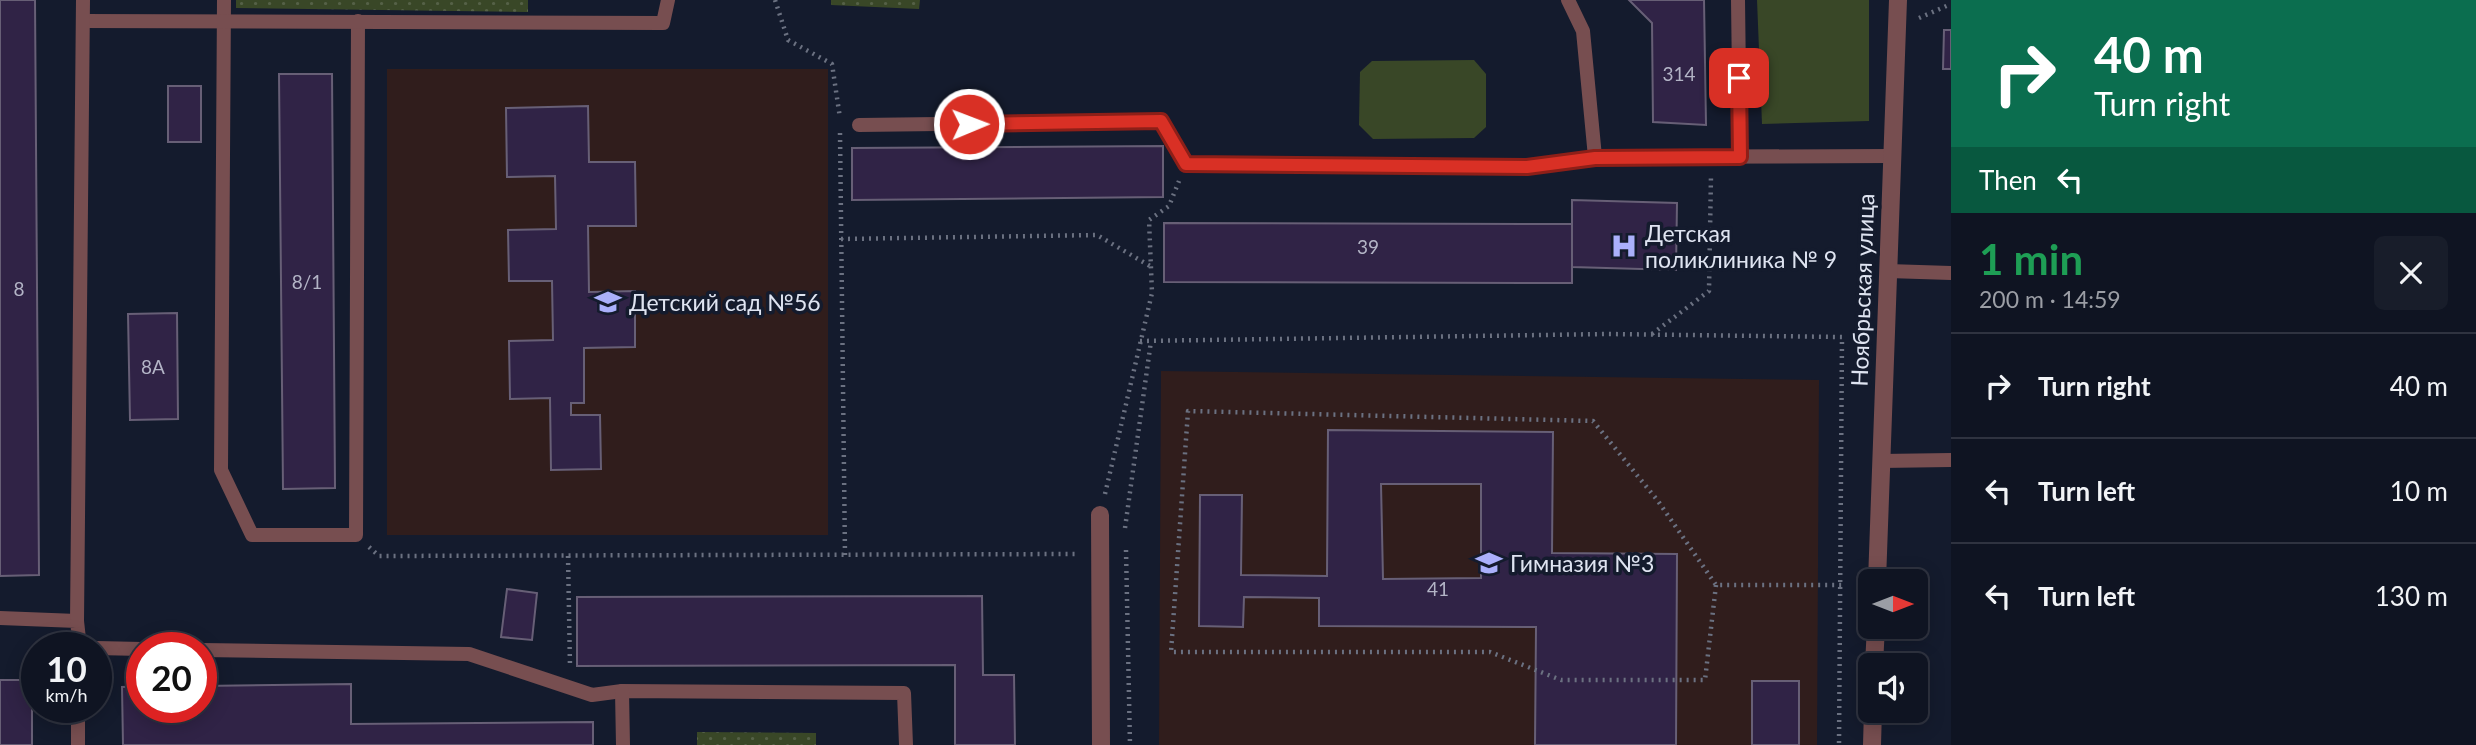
<!DOCTYPE html>
<html lang="en">
<head>
<meta charset="utf-8">
<style>
	body { margin:0; font-family:Lato,sans-serif; background:#181d2a; color:#f1f3f6; height:100vh; display:flex; flex-direction:column; font-size:26px; white-space:nowrap }
	* { box-sizing:border-box; margin:0 }
	p { font-size:23px; color:#9b9ea5 }
	.icon { flex:none; width:38px; height:38px; fill:none; stroke:currentColor; stroke-width:2; stroke-linecap:round; stroke-linejoin:round }
	.map { position:relative; flex:1; overflow:hidden }
	.drawer { display:flex; flex-direction:column; background:#0f1422; width:525px }
	.drawer>* { flex:none }
	.banner { background:#0b6e4f; color:#fff; overflow:hidden }
	.needle { width:46px; rotate:90deg }
	.fabs { position:absolute; left:1858px; top:569px; display:grid; gap:14px }
	.fabs a { display:grid; place-items:center; width:70px; height:70px; border-radius:10px; background:#0f1422; box-shadow:0 4px 18px #0003,0 0 0 2px #2f3340; font-size:35px }
	.speed { position:absolute; left:21px; top:632px; display:flex; gap:14px; font-size:35px; font-weight:700; text-align:center }
	.speed>* { display:grid; place-content:center; width:91px; height:91px; border-radius:50%; background:#0f1422; box-shadow:0 4px 18px #0003,0 0 0 2px #2f3340; line-height:1 }
	.speed small { font-size:18px; font-weight:400 }
	.speed .limit { border:10px solid #d22; background:#fff; color:#111 }
	.pin { position:absolute; display:grid; place-items:center; width:60px; height:60px; color:#fff; margin:-30px; border-radius:14px; box-shadow:0 4px 10px #0006 }
	.me { position:absolute; width:77px; margin:-38px; rotate:89deg; stroke-linejoin:round; filter:drop-shadow(0 0 5px #0008) }
	.turn { display:flex; align-items:center; gap:24px; height:147px; padding:0 28px; font-size:32px }
	.turn .icon { width:91px; height:91px; stroke-width:2.5 }
	.turn b { display:block; font-size:49px; line-height:60px }
	.then { display:flex; align-items:center; height:66px; padding:0 28px; background:#0003; gap:14px; font-size:26px }
	.round { display:grid; place-items:center; flex:none; width:74px; height:74px; border-radius:10px; background:#181d2a }
	.headline { display:flex; align-items:center; justify-content:space-between; height:119px; padding:0 28px }
	h1 { font-size:42px; font-weight:700; line-height:52px; color:#1e9e55 }
	ul { padding:0; list-style:none }
	li { display:flex; align-items:center; gap:21px; height:105px; padding:0 28px; border-top:2px solid #2f3340 }
	li div { flex:1 }
	li b { display:block; font-size:26px }
	li em { font-style:normal }
	main { display:flex; flex:1; min-height:0 }
	.map>svg:first-child { display:block }
	.education { fill:#301d1c }
	.grass { fill:#394727 }
	.park { fill:url(#park-dots) }
	.building { fill:#302346; stroke:#675f76; stroke-width:2; fill-rule:evenodd }
	.lines { fill:none; stroke-linecap:round; stroke-linejoin:round }
	.path { stroke:#6b7181; stroke-width:4.5; stroke-dasharray:2 5; stroke-linecap:butt }
	.service { stroke:#774e50; stroke-width:14 }
	.minor { stroke:#774e50; stroke-width:18 }
	.route-casing { stroke:#8d1f18; stroke-width:18 }
	.route { stroke:#d93025; stroke-width:12 }
	.labels { text-anchor:middle; dominant-baseline:central; stroke-width:7; stroke-linejoin:round; paint-order:stroke }
	.number-label { font-size:19px; fill:#b3b4c6 }
	.poi-label { font-size:23px; fill:#dfe4f1; stroke:#141b2d; text-anchor:start }
	.street-label { font-size:23px; fill:#dfe4f1; stroke:#141b2d }
</style>
</head>
<body>
<main>
<div class="map">
<svg width="1951" height="745" viewBox="0 0 1951 745">
	<defs>
		<pattern id="park-dots" width="8" height="8" patternUnits="userSpaceOnUse" patternTransform="scale(1.75)"><rect width="8" height="8" fill="#394727"/><path d="M2 2h.1M6 6h.1" fill="none" stroke="#556147" stroke-width="1.8" stroke-linecap="round"/></pattern>
	</defs>
	<rect width="100%" height="100%" fill="#141b2d"/>
	<g class="education">
		<rect x="387" y="69" width="441" height="466"/>
		<path d="M1161 371 1819 380 1817 745H1159Z"/>
	</g>
	<g class="grass">
		<path d="M1757 0H1869V121L1762 124Z"/>
		<path d="M1474 60 1486 74V127L1474 138 1373 139 1359 125 1360 72 1372 61Z"/>
	</g>
	<g class="park">
		<path d="M236 0H528V12L236 8Z"/>
		<path d="M831 0H920L919 9 831 5Z"/>
		<path d="M697 732 816 733V745H697Z"/>
	</g>
	<g class="building">
		<path d="M0 0H35L39 575 0 576Z"/>
		<path d="M1629 0H1704L1706 125 1653 122 1652 23Z"/>
		<path d="M1944 30H1951V69H1943Z"/>
		<path d="M279 74H332L335 488 283 489Z"/>
		<rect x="168" y="86" width="33" height="56"/>
		<path d="M588 106 589 162H635L636 226H588L589 292 635 291V347L584 348V403H571V415H600L601 469 551 470 550 398 510 399 509 341 553 340 552 281H509L508 230 556 229 555 176 507 177 506 108Z"/>
		<path d="M1163 146V197L852 200V148Z"/>
		<path d="M1572 200 1677 203 1676 270 1572 267Z"/>
		<path d="M1164 223 1572 224V283L1164 282Z"/>
		<path d="M177 313 178 419 130 420 128 314Z"/>
		<path d="M1328 430 1553 432 1552 553 1677 554 1676 745H1535L1536 627 1319 626V598L1244 597 1243 627 1199 626 1200 495H1242L1241 575 1327 576ZM1381 484H1481V578L1383 579Z"/>
		<path d="M507 589 537 593 532 640 501 637Z"/>
		<path d="M982 596 983 675H1014L1015 745H955V665L577 666V597Z"/>
		<rect x="0" y="680" width="32" height="65"/>
		<rect x="1752" y="681" width="47" height="64"/>
		<path d="M351 684V724L593 722V745H123L122 687 142 686V707H201V686Z"/>
	</g>
	<g class="lines">
		<g class="path">
			<path d="M775 0 788 40 832 64 840 118"/>
			<path d="M1919 18 1951 4"/>
			<path d="M840 133 845 555"/>
			<path d="M841 239 1097 235 1150 266"/>
			<path d="M1652 334 1709 291 1711 175"/>
			<path d="M1140 341 1608 334 1842 337 1839 745"/>
			<path d="M1105 494 1152 293 1149 220 1169 206 1179 181"/>
			<path d="M1125 528 1151 341"/>
			<path d="M369 547 379 556 1078 554"/>
			<path d="M1126 550 1130 745"/>
			<path d="M568 556 570 667"/>
			<path d="M1716 585 1705 680H1561L1490 652H1171L1188 411 1593 421 1658 501 1716 585H1842"/>
		</g>
		<g class="service">
			<path d="M224 0 221 470 252 535H356L358 21"/>
			<path d="M1568 0 1583 31 1595 157 1891 156"/>
			<path d="M1738 0 1740 157"/>
			<path d="M83 21 663 23 668 0"/>
			<path d="M859 125 1161 121 1186 164 1527 167 1595 157"/>
			<path d="M1888 271 1951 273"/>
			<path d="M1881 461 1951 460"/>
			<path d="M0 618 77 621 80 648"/>
			<path d="M77 621 83 0"/>
			<path d="M96 648 142 649"/>
			<path d="M201 650 469 654 592 695 622 691 904 693 906 745"/>
			<path d="M622 691 623 745"/>
			<path d="M78 707V745"/>
		</g>
		<g class="minor">
			<path d="M1100 515 1101 745"/>
			<path d="M1877 581 1898 0"/>
			<path d="M1874 665 1876 626"/>
			<path d="M1872 745 1873 710"/>
		</g>
	</g>
	<g class="lines">
		<g class="route-casing">
			<path id="route" d="M969 124 1161 121 1186 164 1527 167 1595 158 1740 157 1739 78"/>
		</g>
		<use href="#route" class="route"/>
	</g>
	<defs>
		<g id="hospital-bare" transform="scale(2.1)"><path d="M-5-5h3v3.5h4V-5h3V5h-3V1.5h-4V5h-3Z" fill="#aab0fb" stroke="#141b2d" stroke-width="2.5" paint-order="stroke"/></g>
		<g id="school-bare" transform="scale(2.1)"><path d="M0-5L7-2L0 1L-7-2ZM-4 1L0 2.5L4 1V4Q0 6-4 4Z" fill="#aab0fb" stroke="#141b2d" stroke-width="2.5" paint-order="stroke"/></g>
	</defs>
	<g fill-rule="evenodd">
		<use href="#hospital-bare" x="1624" y="246"/>
		<use href="#school-bare" x="608" y="302"/>
		<use href="#school-bare" x="1489" y="563"/>
	</g>
	<g class="labels">
		<g class="number-label">
			<text x="1679" y="73">314</text>
			<text x="1368" y="246">39</text>
			<text x="307" y="281">8/1</text>
			<text x="19" y="288">8</text>
			<text x="153" y="366">8А</text>
			<text x="1438" y="588">41</text>
		</g>
		<g class="poi-label">
			<text x="1645" y="233">Детская<tspan x="1645" dy="26">поликлиника № 9</tspan></text>
			<text x="629" y="302">Детский сад №56</text>
			<text x="1510" y="563">Гимназия №3</text>
		</g>
		<g class="street-label">
			<text transform="translate(1862 290) rotate(-88)">Ноябрьская улица</text>
		</g>
	</g>
</svg>
<div class="fabs">
<a><svg class="needle" viewBox="-14 -14 28 28"><path d="M0-13l5 13h-10z" fill="#e53935"/><path d="M0 13l5-13h-10z" fill="#9b9ea5"/></svg></a>
<a><svg class="icon" aria-label="sound" viewBox="0 0 24 24"><path d="M4 9h4l5-4v14l-5-4H4zM17 9q2 3 0 6"/></svg></a>
</div>
<div class="speed"><div>10<small>km/h</small></div><div class="limit">20</div></div>
<div class="pin" style="left:1739px;top:78px;background:#d93025"><svg class="icon" aria-label="arrive" viewBox="0 0 24 24"><path d="M6 21V4h12l-3 4 3 4H6"/></svg></div>
<svg class="me" style="left:969px;top:124px" viewBox="-20 -20 40 40"><circle r="17" fill="#d93025" stroke="#fff" stroke-width="3"/><path d="M0-11L8 9 0 5-8 9z" fill="#fff"/></svg>
</div>
<section class="drawer">
<div class="banner">
<div class="turn"><svg class="icon" aria-label="right" viewBox="0 0 24 24"><path d="M7 20v-9h11M14 6l5 5-5 5"/></svg><div><b>40 m</b>Turn right</div></div>
<div class="then">Then<svg class="icon" aria-label="left" viewBox="0 0 24 24"><path d="M17 20v-9H6M10 6l-5 5 5 5"/></svg></div>
</div>
<div class="headline"><div><h1>1 min</h1><p>200 m · 14:59</p></div><a class="round"><svg class="icon" aria-label="close" viewBox="0 0 24 24"><path d="M6 6l12 12M18 6L6 18"/></svg></a></div>
<ul>
<li><svg class="icon" aria-label="right" viewBox="0 0 24 24"><path d="M7 20v-9h11M14 6l5 5-5 5"/></svg><div><b>Turn right</b></div><em>40 m</em></li>
<li><svg class="icon" aria-label="left" viewBox="0 0 24 24"><path d="M17 20v-9H6M10 6l-5 5 5 5"/></svg><div><b>Turn left</b></div><em>10 m</em></li>
<li><svg class="icon" aria-label="left" viewBox="0 0 24 24"><path d="M17 20v-9H6M10 6l-5 5 5 5"/></svg><div><b>Turn left</b></div><em>130 m</em></li>
</ul>
</section>
</main>
</body>
</html>
